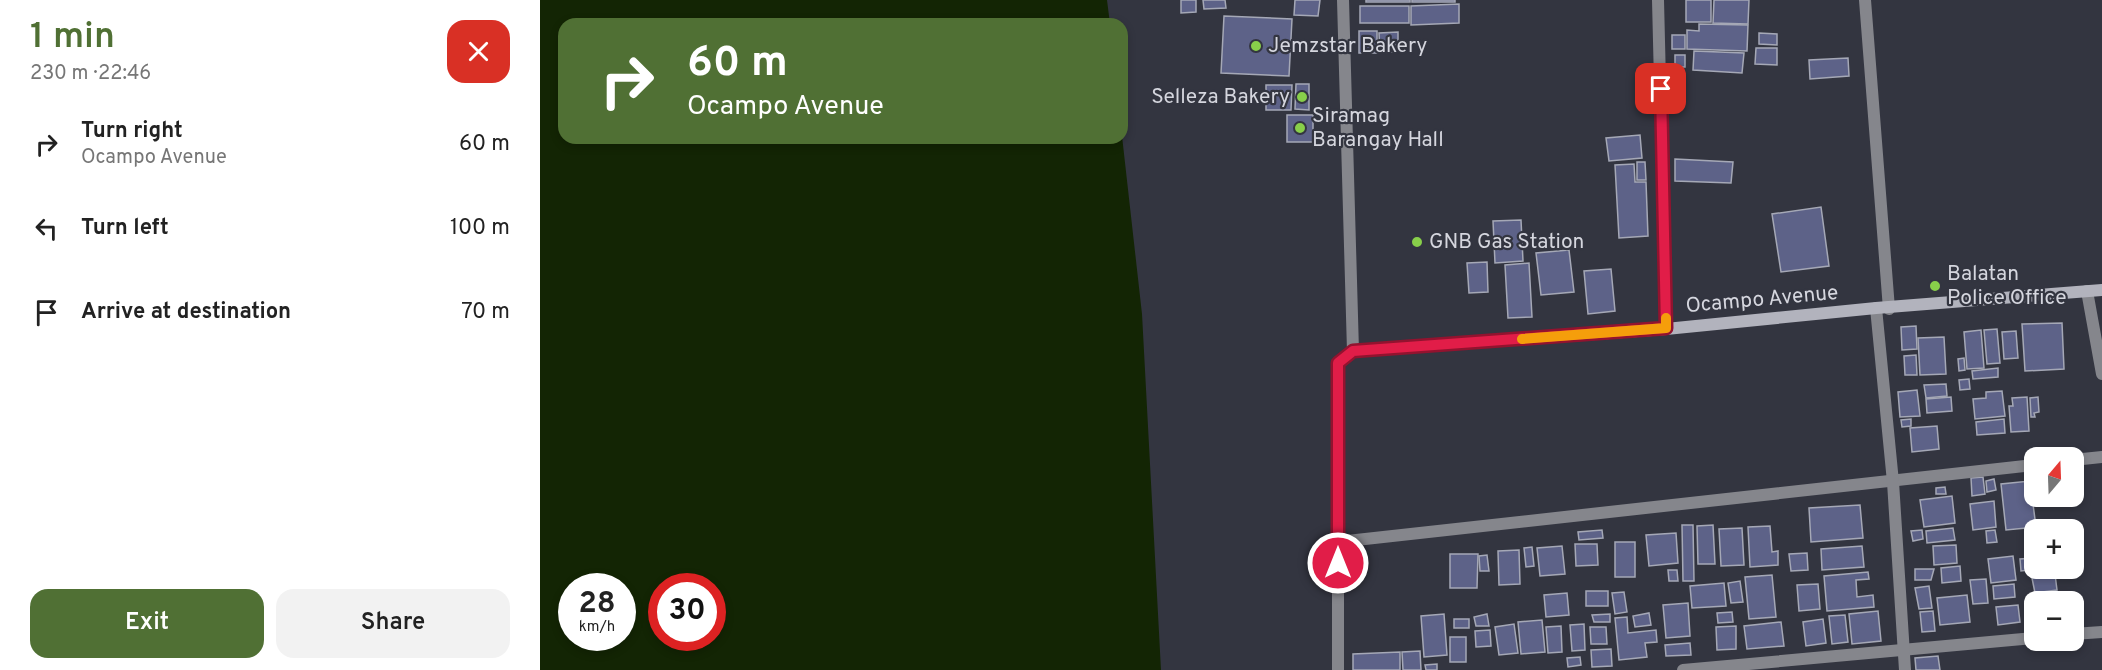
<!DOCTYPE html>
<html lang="en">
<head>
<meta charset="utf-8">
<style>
	body { margin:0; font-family:Overpass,sans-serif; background:#f2f2f2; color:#222; height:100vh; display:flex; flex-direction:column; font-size:22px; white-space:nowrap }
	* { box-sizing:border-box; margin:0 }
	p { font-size:20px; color:#767676 }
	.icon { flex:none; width:33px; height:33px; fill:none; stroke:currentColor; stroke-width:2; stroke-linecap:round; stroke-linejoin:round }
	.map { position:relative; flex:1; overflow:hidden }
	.sheet { display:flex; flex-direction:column; background:#fff; width:540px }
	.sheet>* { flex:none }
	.hud { position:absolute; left:18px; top:18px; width:570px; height:126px; border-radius:18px; box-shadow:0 3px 9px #0003; background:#507034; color:#fff; overflow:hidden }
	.needle { width:39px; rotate:19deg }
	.tools { position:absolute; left:1484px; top:447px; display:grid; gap:12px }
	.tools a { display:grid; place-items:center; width:60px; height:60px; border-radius:12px; background:#fff; box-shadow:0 3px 9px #0003; font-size:30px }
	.speed { position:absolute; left:18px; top:573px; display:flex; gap:12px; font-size:30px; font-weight:700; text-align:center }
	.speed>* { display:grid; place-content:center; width:78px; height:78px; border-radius:50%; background:#fff; box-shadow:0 3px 9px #0003; line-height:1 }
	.speed small { font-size:15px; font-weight:400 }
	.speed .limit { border:9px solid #d22; background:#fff; color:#111 }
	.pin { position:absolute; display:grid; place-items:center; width:51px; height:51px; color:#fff; margin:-26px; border-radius:12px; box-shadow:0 3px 9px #0006 }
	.me { position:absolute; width:66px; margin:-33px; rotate:0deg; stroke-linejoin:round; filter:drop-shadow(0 0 4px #0008) }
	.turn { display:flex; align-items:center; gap:21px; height:126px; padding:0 30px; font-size:27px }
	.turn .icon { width:78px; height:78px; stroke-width:2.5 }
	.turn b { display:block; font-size:42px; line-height:51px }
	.round { display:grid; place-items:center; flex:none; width:63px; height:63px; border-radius:18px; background:#f2f2f2 }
	.summary { display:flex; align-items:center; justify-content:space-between; height:102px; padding:0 30px }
	h1 { font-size:36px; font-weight:600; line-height:45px; color:#507034 }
	.cta { display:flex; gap:12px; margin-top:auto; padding:12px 30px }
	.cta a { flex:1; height:69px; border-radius:18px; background:#507034; color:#fff; font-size:24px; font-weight:600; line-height:69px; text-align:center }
	.cta a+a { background:#f2f2f2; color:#222 }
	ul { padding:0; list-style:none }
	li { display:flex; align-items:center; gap:18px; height:84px; padding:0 30px }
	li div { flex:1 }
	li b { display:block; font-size:22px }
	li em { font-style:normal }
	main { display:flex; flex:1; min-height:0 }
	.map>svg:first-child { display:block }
	.water { fill:#132504; fill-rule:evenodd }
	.building { fill:#5d6288; stroke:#a5a8b6; stroke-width:1.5 }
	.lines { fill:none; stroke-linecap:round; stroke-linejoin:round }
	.minor { stroke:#85868c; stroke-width:12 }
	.tertiary { stroke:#85868c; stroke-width:12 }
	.secondary { stroke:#b2b3bd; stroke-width:12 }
	.route-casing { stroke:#92132f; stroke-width:15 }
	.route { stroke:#e11d48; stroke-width:10 }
	.slow { stroke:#f59e0b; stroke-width:10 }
	.poi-dot { fill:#88cf4a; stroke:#333540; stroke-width:2 }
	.labels { text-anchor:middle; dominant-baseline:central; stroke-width:4.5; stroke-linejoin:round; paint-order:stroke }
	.poi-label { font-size:21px; fill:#d5d6de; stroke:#333540; text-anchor:start }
	.street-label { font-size:21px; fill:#d5d6de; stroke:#333540 }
</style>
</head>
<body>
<main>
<section class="sheet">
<div class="summary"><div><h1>1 min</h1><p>230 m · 22:46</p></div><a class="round" style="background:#d93025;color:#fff"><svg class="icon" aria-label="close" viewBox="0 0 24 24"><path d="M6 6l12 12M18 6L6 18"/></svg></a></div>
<ul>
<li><svg class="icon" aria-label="right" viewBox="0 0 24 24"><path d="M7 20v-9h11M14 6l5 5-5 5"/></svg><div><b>Turn right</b><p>Ocampo Avenue</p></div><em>60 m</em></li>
<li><svg class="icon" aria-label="left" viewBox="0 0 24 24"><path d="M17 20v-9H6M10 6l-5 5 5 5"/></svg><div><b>Turn left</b></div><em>100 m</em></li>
<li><svg class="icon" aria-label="arrive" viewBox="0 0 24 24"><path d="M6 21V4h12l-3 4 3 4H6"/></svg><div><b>Arrive at destination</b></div><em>70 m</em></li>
</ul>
<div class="cta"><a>Exit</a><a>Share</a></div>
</section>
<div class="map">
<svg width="1562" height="670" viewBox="0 0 1562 670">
	<rect width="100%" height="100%" fill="#333540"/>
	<path class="water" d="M0 0H567L570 24H24V138H582V136L602 314 621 670H0ZM32 586H82V638H32ZM122 586H172V638H122Z"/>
	<g class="building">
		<path d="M641 0H656V12L641 13Z"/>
		<path d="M663 0H685L686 8 664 9Z"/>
		<path d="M755 0H780L778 16 754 15Z"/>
		<rect x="826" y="0" width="44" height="2"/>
		<rect x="872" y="0" width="43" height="2"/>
		<rect x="1146" y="0" width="25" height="22"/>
		<path d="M1174 0H1209L1208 24 1173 23Z"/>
		<path d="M919 4V23L871 25V6Z"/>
		<rect x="820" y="6" width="49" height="17"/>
		<path d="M684 16 752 19 749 76 681 73Z"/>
		<path d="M1159 24 1208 25 1207 51 1147 49V30L1159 31Z"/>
		<rect x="819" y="31" width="18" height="22"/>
		<path d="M858 32V45H852V52L840 53 839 33Z"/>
		<path d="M1219 33 1237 34V45L1219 44Z"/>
		<rect x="1132" y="35" width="13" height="14"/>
		<path d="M1216 48H1237V65L1215 64Z"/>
		<path d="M1154 51 1204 53 1202 73 1153 70Z"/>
		<rect x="1135" y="55" width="10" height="12"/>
		<path d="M1308 58 1309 76 1270 79 1269 60Z"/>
		<path d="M756 84H769V110L755 109Z"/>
		<path d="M726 85H752L751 110H726Z"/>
		<rect x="747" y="115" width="26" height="27"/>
		<path d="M1100 135 1102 158 1069 161 1066 138Z"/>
		<path d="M1135 159 1193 162 1191 183 1135 181Z"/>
		<path d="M1097 162H1105L1106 180H1097Z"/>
		<path d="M1094 164 1095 182H1106L1108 236 1079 238 1075 165Z"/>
		<path d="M1281 207 1289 266 1241 272 1232 214Z"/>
		<path d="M981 220 983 261 955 263 953 221Z"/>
		<path d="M1029 250 1034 292 1001 295 996 253Z"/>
		<path d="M947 262 948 292 929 293 927 263Z"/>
		<path d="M989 263 992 317 968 318 965 265Z"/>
		<path d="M1071 269 1075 311 1048 314 1044 271Z"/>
		<path d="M1522 323 1524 369 1485 371 1482 324Z"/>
		<path d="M1376 326 1377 349 1362 350 1361 327Z"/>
		<path d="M1457 329 1460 363 1447 364 1444 330Z"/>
		<path d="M1441 330 1444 368 1427 369 1424 332Z"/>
		<path d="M1476 331 1478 358 1464 359 1462 332Z"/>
		<path d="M1404 337 1406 374 1380 375 1378 338Z"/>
		<path d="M1376 355 1377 375H1365L1364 356Z"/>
		<path d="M1424 358 1425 370 1419 371 1418 359Z"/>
		<path d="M1458 368V377L1433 379 1432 371Z"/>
		<path d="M1429 379 1430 389 1420 390 1419 380Z"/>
		<path d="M1406 384 1407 396 1386 398 1384 385Z"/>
		<path d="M1377 390 1380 416 1360 417 1358 392Z"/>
		<path d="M1462 391 1465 416 1435 419 1433 399 1446 398V392Z"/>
		<path d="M1411 397 1412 411 1387 413 1386 399Z"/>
		<path d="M1487 397 1489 431 1471 432 1469 406H1473L1472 398Z"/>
		<path d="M1498 397 1499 412 1494 413 1495 417H1491L1490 398Z"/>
		<path d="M1371 419V426L1362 427 1361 420Z"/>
		<path d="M1464 419 1465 433 1437 435 1436 422Z"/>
		<path d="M1397 426 1399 449 1372 452 1370 428Z"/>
		<path d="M1443 477 1445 494 1432 496 1431 478Z"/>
		<path d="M1454 479 1456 490 1447 492 1446 481Z"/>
		<path d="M1490 481 1496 527 1466 530 1461 484Z"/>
		<path d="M1405 487 1406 494H1396V488Z"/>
		<path d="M1412 496 1415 523 1384 527 1380 500Z"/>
		<path d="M1495 496H1509L1510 502 1496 504Z"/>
		<path d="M1454 501 1456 527 1433 530 1430 504Z"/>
		<path d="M1320 505 1323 538 1271 542 1269 508Z"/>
		<path d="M1142 525H1153L1154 581H1143Z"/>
		<path d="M1173 525 1175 564H1158L1157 526Z"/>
		<path d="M1230 526 1232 552 1238 551V565L1210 567 1208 527Z"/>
		<path d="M1202 528 1204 565 1181 566 1179 529Z"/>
		<path d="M1413 528 1415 540 1387 543 1386 531Z"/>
		<path d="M1062 530 1063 538 1039 540 1038 532Z"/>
		<path d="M1382 530 1383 539 1373 541 1371 531Z"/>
		<path d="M1455 530 1457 542 1447 543 1446 531Z"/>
		<path d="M1136 533 1138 563 1109 566 1106 535Z"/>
		<rect x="1075" y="542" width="20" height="35"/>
		<path d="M1035 544H1057L1058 565 1036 566Z"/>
		<path d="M1416 545 1417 563 1394 565 1393 546Z"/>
		<path d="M1022 546 1025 574 1000 576 997 548Z"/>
		<path d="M1322 546 1324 567 1282 570 1281 549Z"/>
		<path d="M992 547 994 566 986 567 984 548Z"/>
		<path d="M979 550 980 584 959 585 958 551Z"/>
		<path d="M1267 553 1268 570 1251 571 1249 554Z"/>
		<path d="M910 554H938L937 588H910Z"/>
		<path d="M947 555 949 571H940L939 556Z"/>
		<path d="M1473 556 1476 580 1451 583 1448 559Z"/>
		<path d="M1494 558V568L1499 569 1481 571 1480 559Z"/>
		<path d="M1420 566 1421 581 1402 583 1401 568Z"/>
		<path d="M1375 569H1394L1391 580H1375Z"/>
		<path d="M1128 570H1137L1138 581H1129Z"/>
		<path d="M1328 572 1329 579 1316 580 1317 597 1333 595 1334 607 1287 611 1284 576Z"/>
		<path d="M1515 574 1517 590 1495 593 1492 578Z"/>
		<path d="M1232 575 1236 617 1209 619 1205 577Z"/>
		<path d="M1446 579 1448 603 1433 604 1430 580Z"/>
		<path d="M1200 581 1203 602 1191 603 1188 583Z"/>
		<path d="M1184 583 1186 606 1152 608 1150 586Z"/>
		<path d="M1278 584 1280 609 1259 611 1257 585Z"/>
		<path d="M1474 584 1475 597 1454 599 1453 586Z"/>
		<path d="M1389 586 1392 608 1379 609 1375 588Z"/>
		<rect x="1046" y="591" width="22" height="15"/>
		<path d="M1084 592 1087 612 1075 614 1072 593Z"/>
		<path d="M1027 593 1029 615 1006 617 1004 595Z"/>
		<path d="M1427 595 1430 622 1400 625 1397 598Z"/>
		<path d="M1148 603 1150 636 1126 638 1123 605Z"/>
		<path d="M1478 605 1480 622 1458 625 1456 607Z"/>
		<path d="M1338 611 1341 641 1312 644 1309 614Z"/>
		<path d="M1393 611 1395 631 1382 632 1380 612Z"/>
		<path d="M1192 612 1193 622 1178 623 1177 613Z"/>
		<path d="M1109 613 1111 625 1095 627 1093 616Z"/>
		<path d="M904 614 907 655 884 657 881 616Z"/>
		<path d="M947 614 949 626H936L934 617Z"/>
		<path d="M1070 614V622H1054L1052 615Z"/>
		<path d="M1305 615 1308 642 1292 644 1289 616Z"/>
		<path d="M1087 617 1088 633 1116 630 1117 642 1105 643 1107 657 1079 660 1075 618Z"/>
		<rect x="914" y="619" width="15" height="9"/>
		<path d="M1283 619 1286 643 1266 646 1263 622Z"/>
		<path d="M1002 620 1005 652 981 654 978 622Z"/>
		<path d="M1241 622 1244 646 1207 649 1204 626Z"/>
		<path d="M974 624 978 653 959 655 955 627Z"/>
		<path d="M1044 624 1045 650 1032 651 1030 625Z"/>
		<path d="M1021 626 1022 652 1008 653 1006 627Z"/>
		<path d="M1196 626V649L1177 650 1176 627Z"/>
		<path d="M1050 627H1066L1067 644H1051Z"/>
		<path d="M950 630 951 646 936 647 935 631Z"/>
		<rect x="910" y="637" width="16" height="25"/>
		<path d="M1150 643 1151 655 1126 656 1125 645Z"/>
		<path d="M1071 649 1072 666 1052 667 1051 650Z"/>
		<path d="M880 651 881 670H863L862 652Z"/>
		<path d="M860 652V670H813V654Z"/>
		<path d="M1398 656 1400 670H1376L1375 658Z"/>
		<path d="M1040 657 1041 665 1028 667 1027 658Z"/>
		<path d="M897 664V670H886L885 665Z"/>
	</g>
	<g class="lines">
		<g class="minor">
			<path d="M1118 0 1126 329"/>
			<path d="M1325 0 1349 309"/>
			<path d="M1547 291 1562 374"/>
			<path d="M1533 460 1562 457"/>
			<path d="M798 542 1494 465"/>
			<path d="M1533 634 1562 632"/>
			<path d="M798 670V363L813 351 803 0"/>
			<path d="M1143 670 1494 638"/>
		</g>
		<path class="tertiary" d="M1336 308 1353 482 1365 670"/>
		<path class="secondary" d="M813 351 1126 329 1336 308 1562 290"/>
	</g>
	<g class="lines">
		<g class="route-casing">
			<path id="route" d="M798 563V363L813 351 1126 328 1121 89"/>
		</g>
		<use href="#route" class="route"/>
		<path class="slow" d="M982 339 1126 328V318"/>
	</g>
	<g class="poi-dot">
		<circle cx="716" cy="46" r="6"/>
		<circle cx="762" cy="97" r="6"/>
		<circle cx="760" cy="128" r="6"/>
		<circle cx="877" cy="242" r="6"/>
		<circle cx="1395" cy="286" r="6"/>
	</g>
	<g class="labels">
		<g class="poi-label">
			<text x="728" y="46">Jemzstar Bakery</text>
			<text x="750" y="97" text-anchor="end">Selleza Bakery</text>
			<text x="772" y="116">Siramag<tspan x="772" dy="24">Barangay Hall</tspan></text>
			<text x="889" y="242">GNB Gas Station</text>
			<text x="1407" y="274">Balatan<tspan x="1407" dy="24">Police Office</tspan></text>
		</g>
		<g class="street-label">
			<text transform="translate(1222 300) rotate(-5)">Ocampo Avenue</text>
		</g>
	</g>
</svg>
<div class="tools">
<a><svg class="needle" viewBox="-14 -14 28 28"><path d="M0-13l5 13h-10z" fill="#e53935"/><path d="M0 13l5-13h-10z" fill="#767676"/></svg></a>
<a>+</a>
<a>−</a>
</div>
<div class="speed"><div>28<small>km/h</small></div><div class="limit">30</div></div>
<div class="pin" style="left:1121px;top:89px;background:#d93025"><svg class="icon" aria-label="arrive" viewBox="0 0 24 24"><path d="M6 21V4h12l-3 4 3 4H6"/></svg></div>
<svg class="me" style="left:798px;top:563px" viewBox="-20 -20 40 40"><circle r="17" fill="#e11d48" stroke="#fff" stroke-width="3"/><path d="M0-11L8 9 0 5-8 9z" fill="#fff"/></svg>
<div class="hud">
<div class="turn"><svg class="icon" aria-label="right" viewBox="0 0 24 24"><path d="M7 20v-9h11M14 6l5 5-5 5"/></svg><div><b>60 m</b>Ocampo Avenue</div></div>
</div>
</div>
</main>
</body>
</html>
